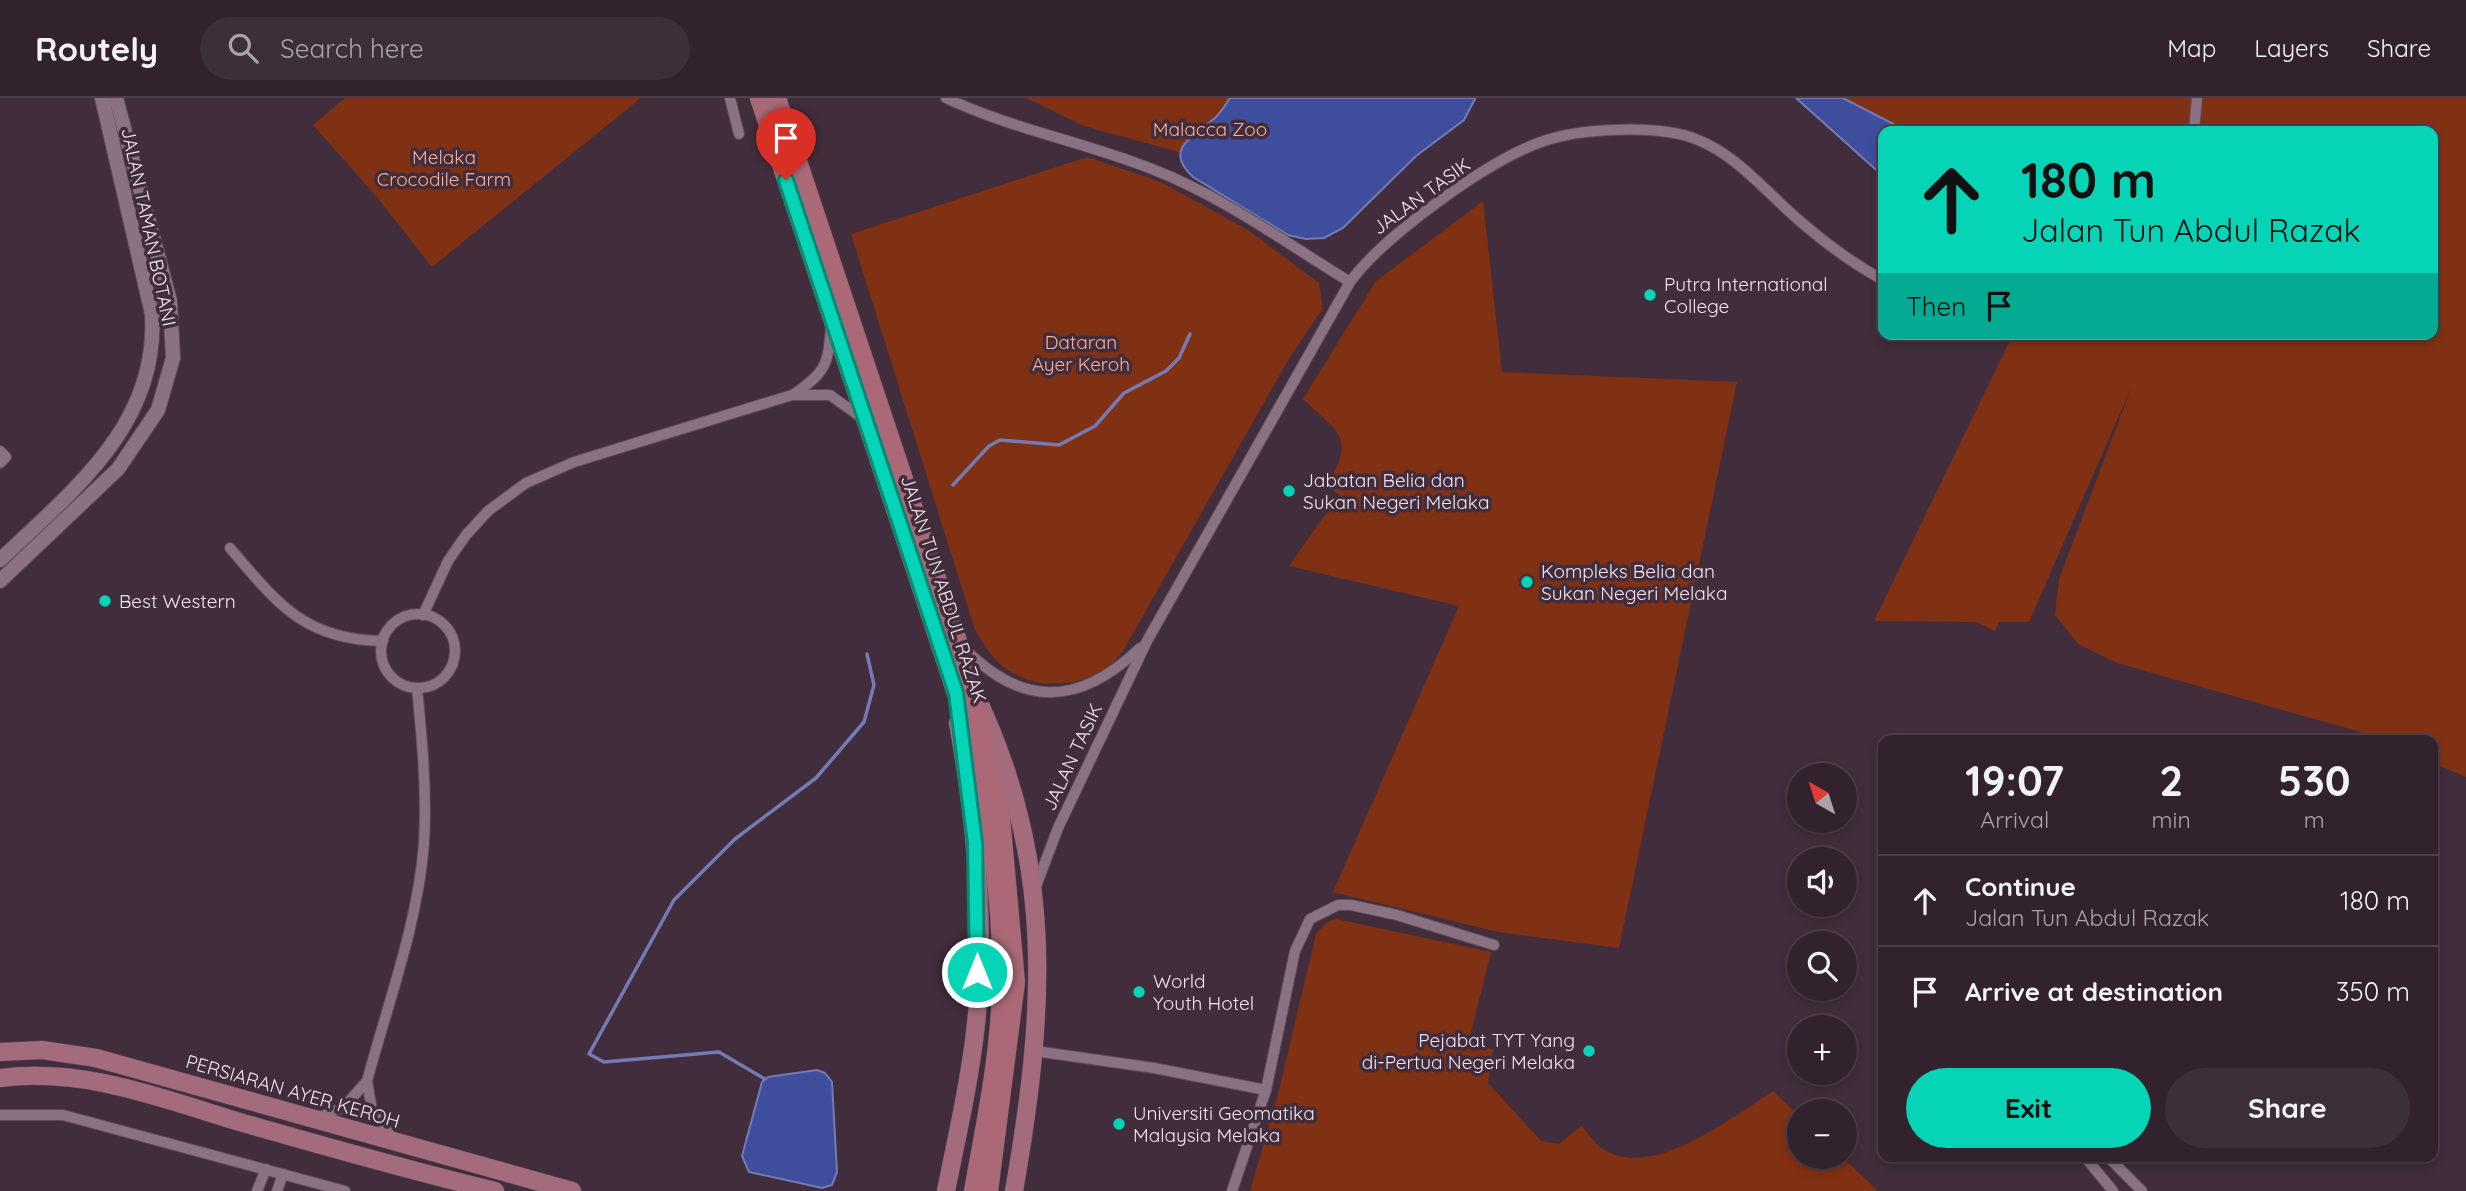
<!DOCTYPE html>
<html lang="en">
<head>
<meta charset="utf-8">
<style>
	body { margin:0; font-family:Quicksand,sans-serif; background:#3d2f39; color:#f1f3f6; height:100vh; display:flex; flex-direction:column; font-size:26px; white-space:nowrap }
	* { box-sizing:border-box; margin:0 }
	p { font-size:23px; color:#a8a4aa }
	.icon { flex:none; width:38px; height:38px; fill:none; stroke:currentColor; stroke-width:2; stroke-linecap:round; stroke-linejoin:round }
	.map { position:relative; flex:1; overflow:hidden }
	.side { position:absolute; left:1878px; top:637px; width:560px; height:427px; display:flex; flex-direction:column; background:#31222d; border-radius:14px; box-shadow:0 4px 10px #0003,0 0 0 2px #4c3f49 }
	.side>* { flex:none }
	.banner { position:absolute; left:1878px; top:28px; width:560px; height:214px; border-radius:14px; box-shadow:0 4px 10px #0003,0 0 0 2px #4c3f49; background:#05d5b6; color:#111; overflow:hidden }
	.needle { width:46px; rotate:321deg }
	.tools { position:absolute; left:1787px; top:665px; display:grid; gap:14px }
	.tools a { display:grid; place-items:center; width:70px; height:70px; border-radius:50%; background:#31222d; box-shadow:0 4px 10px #0003,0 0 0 2px #4c3f49; font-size:35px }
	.pin { position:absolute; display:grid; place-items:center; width:60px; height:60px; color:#fff; margin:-72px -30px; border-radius:50% 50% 50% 0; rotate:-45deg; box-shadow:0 0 7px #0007 }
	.pin .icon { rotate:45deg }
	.me { position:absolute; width:77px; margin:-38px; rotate:0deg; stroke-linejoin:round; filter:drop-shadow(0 0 5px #0008) }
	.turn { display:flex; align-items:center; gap:24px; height:147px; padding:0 28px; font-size:32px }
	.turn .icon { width:91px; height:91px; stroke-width:2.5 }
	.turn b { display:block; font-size:49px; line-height:60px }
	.then { display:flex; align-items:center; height:66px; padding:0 28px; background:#0003; gap:14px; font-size:26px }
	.eta { display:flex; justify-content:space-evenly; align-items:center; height:119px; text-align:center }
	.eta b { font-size:42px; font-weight:700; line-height:49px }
	.button { display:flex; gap:14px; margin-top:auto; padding:14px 28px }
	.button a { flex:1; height:80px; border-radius:42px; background:#05d5b6; color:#111; font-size:28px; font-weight:700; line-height:80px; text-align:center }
	.button a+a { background:#3d2f39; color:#f1f3f6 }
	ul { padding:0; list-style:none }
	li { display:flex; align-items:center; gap:21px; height:91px; padding:0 28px; border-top:2px solid #4c3f49 }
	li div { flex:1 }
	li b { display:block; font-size:26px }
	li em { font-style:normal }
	header { display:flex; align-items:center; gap:42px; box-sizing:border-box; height:98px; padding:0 35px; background:#31222d; border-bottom:2px solid #4c3f49 }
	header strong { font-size:33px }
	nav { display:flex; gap:38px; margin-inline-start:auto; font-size:24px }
	.search { width:490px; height:63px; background:#3d2f39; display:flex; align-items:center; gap:18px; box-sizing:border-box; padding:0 24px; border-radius:38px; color:#a8a4aa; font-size:26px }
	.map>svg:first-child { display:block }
	.green { fill:#813113 }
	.water { fill:#3f4e9c; stroke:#747bb4; stroke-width:2 }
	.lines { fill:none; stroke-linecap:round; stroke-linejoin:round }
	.stream { stroke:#747bb4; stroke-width:3.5 }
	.minor-casing { stroke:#5c4b58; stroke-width:12 }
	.tertiary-casing { stroke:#5c4b58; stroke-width:16 }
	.primary-casing { stroke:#5c4b58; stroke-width:19 }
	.trunk-casing { stroke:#5c4b58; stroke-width:19 }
	.minor { stroke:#8a7283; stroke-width:10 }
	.tertiary { stroke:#8a7283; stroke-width:14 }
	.primary { stroke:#a36b7b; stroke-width:18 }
	.trunk { stroke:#ab6978; stroke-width:18 }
	.route-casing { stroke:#038a76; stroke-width:18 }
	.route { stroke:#05d5b6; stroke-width:12 }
	.poi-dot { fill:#05d5b6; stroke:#412d3c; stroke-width:2.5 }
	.labels { text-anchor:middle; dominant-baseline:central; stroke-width:7; stroke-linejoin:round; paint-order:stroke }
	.park-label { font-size:19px; fill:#f8ae95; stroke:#412d3c }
	.street-label { font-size:19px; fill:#f1e3ed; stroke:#412d3c }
	.poi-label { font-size:19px; fill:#f1e3ed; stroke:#412d3c; text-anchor:start }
</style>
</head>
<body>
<header>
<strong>Routely</strong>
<div class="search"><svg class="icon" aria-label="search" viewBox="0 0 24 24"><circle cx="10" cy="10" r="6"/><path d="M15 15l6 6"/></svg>Search here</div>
<nav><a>Map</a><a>Layers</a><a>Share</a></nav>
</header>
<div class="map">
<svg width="2466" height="1093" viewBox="0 0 2466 1093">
	<rect width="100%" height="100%" fill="#412d3c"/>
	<g class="green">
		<path d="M345 0H641L432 169 376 98 313 27Z"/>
		<path d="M1026 0H1263L1226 67 1084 28Z"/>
		<path d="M1843 0H2466V679L2433 665 2432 642H2379L2357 633 2117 565 2078 546 2055 517 2059 481 2132 288 2029 524H1999L1995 533 1976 524 1874 523 2013 236H2432V33H1907Z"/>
		<path d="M1087 59 1161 84 1248 132 1319 185 1323 210 1287 264 1123 553C1097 589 1041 596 1005 570 991 560 984 546 975 532L851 136Z"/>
		<path d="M1483 103 1502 274 1737 284 1619 850 1498 834 1333 794 1459 508 1289 468 1339 397 1327 387C1356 339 1339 335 1303 301L1376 183Z"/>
		<path d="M1336 821 1491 854 1468 947 1493 951 1488 985 1541 1043 1559 1046 1581 1028C1588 1035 1595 1046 1603 1051 1652 1083 1733 1019 1773 993L1799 1018V1059H1842L1878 1093H1250L1279 992 1316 836 1327 824Z"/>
	</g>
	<g class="water">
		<path d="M1230 0H1475V1L1464 22 1416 58 1343 130 1324 140 1306 141 1288 137 1193 79C1161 50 1197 37 1216 19 1222 13 1226 6 1230 0Z"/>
		<path d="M1796 0H1843L1907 33H1883V78Z"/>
		<path d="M817 972 825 975 832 984 837 1074 832 1087 822 1090 749 1074 742 1058 762 984 768 979Z"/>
	</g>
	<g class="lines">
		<g class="stream">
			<path d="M953 387 989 348 1000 342 1059 347 1095 328 1124 295 1166 273 1179 260 1190 236"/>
			<path d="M765 981 719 954 604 964 589 956 674 802 735 741 816 680 864 624 874 587 867 556"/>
		</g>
		<g class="minor-casing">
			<g id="minor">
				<path d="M730 0 739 36"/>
				<path d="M946 0C1012 31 1084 44 1152 71 1222 98 1286 145 1350 184"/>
				<path d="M2194 33 2197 0"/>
				<path d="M794 296C826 274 828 267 831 229"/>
				<path d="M0 353 6 359 0 365"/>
				<path d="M230 450C277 505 304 542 383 543"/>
				<circle cx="418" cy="553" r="37"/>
				<path d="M423 517 448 463 466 437 488 413 526 385 574 364 792 297H830L862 320"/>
				<path d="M961 547C1021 610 1078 609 1140 550"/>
				<path d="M1035 791 1058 730 1147 543 1350 184C1384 138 1487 63 1541 44 1579 30 1660 26 1698 42 1734 56 1764 91 1793 117 1821 142 1850 164 1883 182"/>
				<path d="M1035 953 1154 970 1266 992"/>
				<path d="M0 1017H63L345 1093"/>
				<path d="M318 1020 344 1009 367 983"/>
				<path d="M393 1041 372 1012 367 983C388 905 418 825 424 745 427 693 422 641 417 590"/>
				<path d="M2085 1059 2113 1093"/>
				<path d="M2108 1059 2142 1093"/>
				<path d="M257 1093 266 1071"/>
				<path d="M277 1093 283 1076"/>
				<path d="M1232 1093 1266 992 1295 853 1310 821 1338 807H1351L1397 817 1494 847"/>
			</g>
		</g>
		<g class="tertiary-casing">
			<g id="tertiary">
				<path d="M0 462C72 393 159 327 152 216L102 0"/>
				<path d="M0 483 118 371 158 312 173 260 170 203 116 0"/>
			</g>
		</g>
		<g class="primary-casing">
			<g id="primary">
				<path d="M976 598C1056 766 1045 915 1014 1093"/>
				<path d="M0 954 42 952 96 960 572 1093"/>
				<path d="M0 980C85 969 163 1001 243 1025 327 1049 411 1073 495 1093"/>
				<path d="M946 1093C957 1038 970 982 976 926 986 830 975 719 958 625"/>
			</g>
		</g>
		<g class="trunk-casing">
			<g id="trunk">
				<path d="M759 0 966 626C988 710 1003 800 1001 888 1000 956 985 1026 973 1093"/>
				<path d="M777 0 958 543 1001 719 1016 884 989 1093"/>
			</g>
		</g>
		<use href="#minor" class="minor"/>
		<use href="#tertiary" class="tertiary"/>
		<use href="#primary" class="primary"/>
		<use href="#trunk" class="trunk"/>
	</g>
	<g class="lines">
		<g class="route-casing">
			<path id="route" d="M786 82 956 595 975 745 977 874"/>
		</g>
		<use href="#route" class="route"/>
	</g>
	<g class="poi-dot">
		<circle cx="1650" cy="197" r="7"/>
		<circle cx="1289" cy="393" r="7"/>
		<circle cx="1527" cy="484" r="7"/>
		<circle cx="105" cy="503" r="7"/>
		<circle cx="1139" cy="894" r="7"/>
		<circle cx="1589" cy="953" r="7"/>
		<circle cx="1119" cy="1026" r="7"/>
	</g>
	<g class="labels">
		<g class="park-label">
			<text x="1210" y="31">Malacca Zoo</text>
			<text x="444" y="59">Melaka<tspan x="444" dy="22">Crocodile Farm</tspan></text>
			<text x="1081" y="244">Dataran<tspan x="1081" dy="22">Ayer Keroh</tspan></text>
		</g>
		<g class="street-label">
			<text transform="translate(1421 98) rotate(-36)">JALAN TASIK</text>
			<text transform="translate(149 129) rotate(78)">JALAN TAMAN BOTANI</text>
			<text transform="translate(944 491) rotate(72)">JALAN TUN ABDUL RAZAK</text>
			<text transform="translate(1072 659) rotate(-65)">JALAN TASIK</text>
			<text transform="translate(293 993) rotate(16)">PERSIARAN AYER KEROH</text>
		</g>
		<g class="poi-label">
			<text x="1664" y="186">Putra International<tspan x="1664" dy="22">College</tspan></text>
			<text x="1303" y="382">Jabatan Belia dan<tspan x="1303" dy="22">Sukan Negeri Melaka</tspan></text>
			<text x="1541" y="473">Kompleks Belia dan<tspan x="1541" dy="22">Sukan Negeri Melaka</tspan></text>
			<text x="119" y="503">Best Western</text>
			<text x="1153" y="883">World<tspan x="1153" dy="22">Youth Hotel</tspan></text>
			<text x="1575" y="942" text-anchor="end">Pejabat TYT Yang<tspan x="1575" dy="22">di-Pertua Negeri Melaka</tspan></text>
			<text x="1133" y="1015">Universiti Geomatika<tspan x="1133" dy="22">Malaysia Melaka</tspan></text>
		</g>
	</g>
</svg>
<div class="tools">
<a><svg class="needle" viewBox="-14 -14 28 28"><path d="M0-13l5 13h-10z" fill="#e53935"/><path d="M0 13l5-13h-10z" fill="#a8a4aa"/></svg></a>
<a><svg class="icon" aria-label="sound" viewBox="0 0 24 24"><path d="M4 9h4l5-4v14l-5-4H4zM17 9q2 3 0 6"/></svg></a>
<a><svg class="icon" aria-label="search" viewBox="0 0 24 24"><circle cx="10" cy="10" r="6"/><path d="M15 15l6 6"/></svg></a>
<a>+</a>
<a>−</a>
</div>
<div class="pin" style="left:786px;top:82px;background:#d93025"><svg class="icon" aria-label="arrive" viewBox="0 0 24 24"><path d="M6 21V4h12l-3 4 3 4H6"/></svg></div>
<svg class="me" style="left:977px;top:874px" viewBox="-20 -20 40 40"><circle r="17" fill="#05d5b6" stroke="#fff" stroke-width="3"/><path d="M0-11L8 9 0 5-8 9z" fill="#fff"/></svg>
<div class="banner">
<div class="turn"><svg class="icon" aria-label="ahead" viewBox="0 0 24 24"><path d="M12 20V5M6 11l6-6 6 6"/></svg><div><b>180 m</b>Jalan Tun Abdul Razak</div></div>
<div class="then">Then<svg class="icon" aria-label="arrive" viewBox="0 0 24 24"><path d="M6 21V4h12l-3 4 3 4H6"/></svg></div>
</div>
<section class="side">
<div class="eta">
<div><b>19:07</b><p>Arrival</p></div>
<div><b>2</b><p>min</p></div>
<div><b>530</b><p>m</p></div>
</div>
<ul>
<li><svg class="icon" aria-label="ahead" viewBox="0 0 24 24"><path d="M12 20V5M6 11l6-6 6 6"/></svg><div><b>Continue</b><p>Jalan Tun Abdul Razak</p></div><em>180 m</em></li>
<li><svg class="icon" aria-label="arrive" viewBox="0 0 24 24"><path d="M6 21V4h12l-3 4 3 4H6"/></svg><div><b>Arrive at destination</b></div><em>350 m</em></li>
</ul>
<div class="button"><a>Exit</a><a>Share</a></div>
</section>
</div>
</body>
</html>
